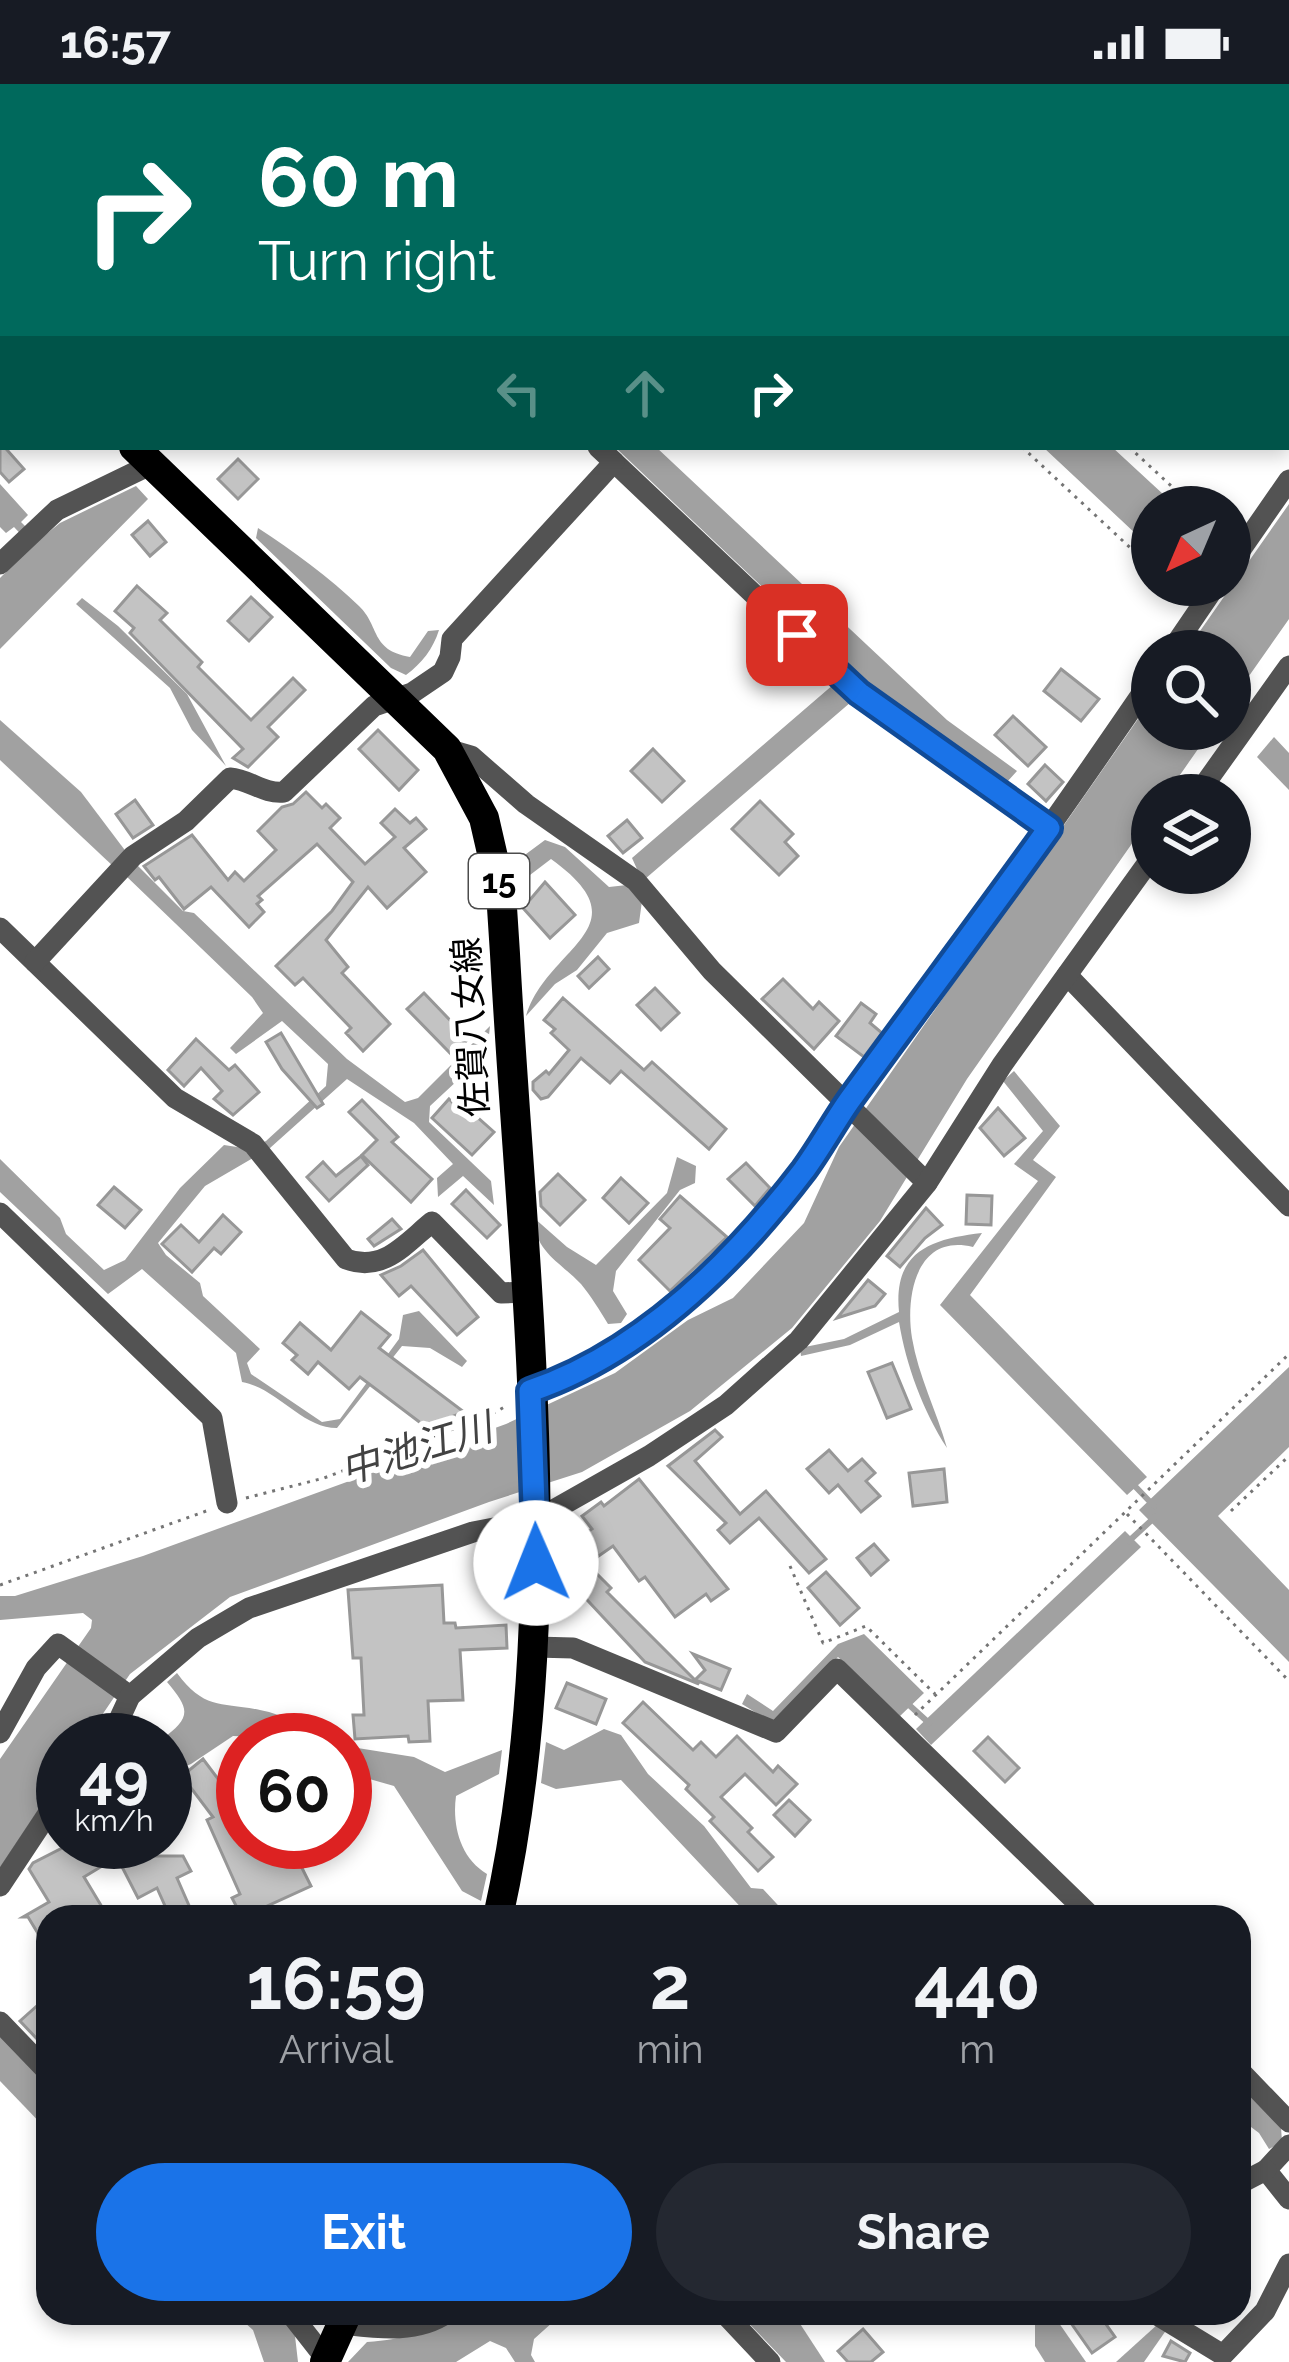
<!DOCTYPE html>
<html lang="en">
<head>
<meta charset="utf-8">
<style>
	body { margin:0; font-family:Raleway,"Noto Sans JP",sans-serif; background:#242831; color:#f1f3f6; height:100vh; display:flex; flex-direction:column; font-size:45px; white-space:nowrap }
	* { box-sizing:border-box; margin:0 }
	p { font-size:39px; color:#9ea1a6 }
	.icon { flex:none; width:66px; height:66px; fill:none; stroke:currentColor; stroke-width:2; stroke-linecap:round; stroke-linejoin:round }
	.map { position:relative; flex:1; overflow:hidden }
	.details { position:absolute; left:36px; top:1821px; width:1215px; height:420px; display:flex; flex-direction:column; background:#171b24; border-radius:36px; box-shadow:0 6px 18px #0003 }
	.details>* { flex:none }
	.banner { position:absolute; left:0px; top:0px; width:1290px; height:366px; box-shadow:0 6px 18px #0003; background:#00695c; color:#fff; overflow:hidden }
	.needle { width:78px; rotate:224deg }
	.tools { position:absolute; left:1131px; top:402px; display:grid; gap:24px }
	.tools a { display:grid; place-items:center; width:120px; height:120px; border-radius:50%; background:#171b24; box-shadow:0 6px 18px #0003; font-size:60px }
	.speed { position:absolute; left:36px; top:1629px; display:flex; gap:24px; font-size:60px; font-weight:700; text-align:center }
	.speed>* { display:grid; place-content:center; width:156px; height:156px; border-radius:50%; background:#171b24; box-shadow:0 6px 18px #0003; line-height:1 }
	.speed small { font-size:30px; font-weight:400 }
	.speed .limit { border:18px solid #d22; background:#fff; color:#111 }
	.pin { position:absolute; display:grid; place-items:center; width:102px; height:102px; color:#fff; margin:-51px; border-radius:24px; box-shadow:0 6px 18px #0006 }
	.me { position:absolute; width:132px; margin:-66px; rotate:359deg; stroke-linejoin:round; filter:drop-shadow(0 0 9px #0008) }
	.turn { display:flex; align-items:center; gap:42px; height:252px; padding:0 60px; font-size:54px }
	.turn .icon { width:156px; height:156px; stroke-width:2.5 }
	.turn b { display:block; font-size:84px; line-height:102px }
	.lanes { display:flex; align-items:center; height:114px; padding:0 60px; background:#0003; justify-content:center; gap:60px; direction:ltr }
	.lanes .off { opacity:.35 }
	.eta { display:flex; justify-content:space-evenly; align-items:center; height:204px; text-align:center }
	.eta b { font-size:72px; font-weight:700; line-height:84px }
	.primary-button { display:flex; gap:24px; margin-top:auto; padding:24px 60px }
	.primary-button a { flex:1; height:138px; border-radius:72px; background:#1a73e8; color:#fff; font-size:48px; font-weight:700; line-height:138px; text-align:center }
	.primary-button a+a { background:#242831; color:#f1f3f6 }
	.status { display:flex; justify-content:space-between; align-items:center; height:84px; padding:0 60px; background:#171b24; direction:ltr }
	.status svg { height:33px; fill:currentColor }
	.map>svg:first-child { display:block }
	.water { fill:#a1a1a1 }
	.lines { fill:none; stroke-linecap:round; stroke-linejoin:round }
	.stream { stroke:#a1a1a1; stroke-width:6 }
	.building { fill:#c3c3c3; stroke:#979797; stroke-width:3 }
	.path { stroke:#757575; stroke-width:3; stroke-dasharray:3 6; stroke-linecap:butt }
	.street { stroke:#535353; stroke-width:21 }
	.primary { stroke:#000; stroke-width:30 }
	.route-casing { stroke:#114b97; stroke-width:30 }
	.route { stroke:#1a73e8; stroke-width:21 }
	.labels { text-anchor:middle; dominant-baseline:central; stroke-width:12; stroke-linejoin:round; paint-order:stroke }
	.shield { fill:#fff; stroke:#4c4c4c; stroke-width:3 }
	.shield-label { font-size:33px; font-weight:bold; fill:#000 }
	.street-label { font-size:36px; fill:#000; stroke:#fff }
	.water-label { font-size:39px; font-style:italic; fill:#424242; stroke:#fff }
</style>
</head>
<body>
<div class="status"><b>16:57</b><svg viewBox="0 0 49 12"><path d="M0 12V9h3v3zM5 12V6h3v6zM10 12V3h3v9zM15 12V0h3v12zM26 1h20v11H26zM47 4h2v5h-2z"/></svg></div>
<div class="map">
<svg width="1289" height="2278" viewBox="0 0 1289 2278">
	<rect width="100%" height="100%" fill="#fff"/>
	<g class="water">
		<path d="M615 363H656L947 636 1017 687 1007 698 860 595 846 610 851 618 645 795 639 839 607 849 577 886 555 900 526 932C547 862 647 844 551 775L530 791 516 787 518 776 545 756 565 763 609 803 627 801 641 794 632 774 834 600 841 606 855 591Z"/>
		<path d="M1043 363H1112L1177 423H1152V465Z"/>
		<path d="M0 400 28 431 21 438 39 456 60 439 136 402 148 415 0 565V494L32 462 14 443 6 449 0 443Z"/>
		<path d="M1289 420V535L1230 619V567H1186Z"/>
		<path d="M258 444C292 466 330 494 359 522 380 542 370 566 410 573L428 547 439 546C433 565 422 579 406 591L391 584 256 454Z"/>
		<path d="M82 514 118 542 187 610 226 682 192 646 170 604 76 520Z"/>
		<path d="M1152 615V645H1212L1166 711H1152V731L967 995 880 1137 792 1244 690 1327 582 1388 489 1418 230 1513 130 1590 85 1656H63V1689L0 1784V1675L91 1544 92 1536 83 1529 0 1536V1512H15L143 1472 506 1340 615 1289 688 1236 733 1214 804 1139 839 1063Z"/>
		<path d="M0 636 81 708 127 769 114 783 0 676Z"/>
		<path d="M1274 653 1289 669V706L1257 673Z"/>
		<path d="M136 780 183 827 194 829 347 975 405 1018 418 1014 490 942 487 969 430 1022 429 1038 491 1097 494 1121 463 1092 438 1113 437 1094 453 1080 414 1039 347 995 270 1064 205 1102 158 1159 166 1171 200 1199 203 1212 260 1265 247 1279 251 1290 322 1338 340 1335 399 1255 403 1231 419 1227 467 1277 462 1283 430 1264 402 1262 337 1344C302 1344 277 1304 242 1298L236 1269 142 1185 108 1210 0 1108V1075L60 1134 66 1150 104 1186 125 1176 180 1104 224 1061 250 1065 266 1057 326 1002 328 980 282 937 236 970 230 964 263 929 252 913 125 791Z"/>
		<path d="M1014 987 1060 1042 1033 1076 1056 1093 970 1211 1147 1393 1127 1411 940 1221 1038 1097 1014 1080 1043 1047 1003 997Z"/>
		<path d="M677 1073 696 1082 695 1099 680 1106 616 1187 613 1207 627 1230 621 1239 608 1240C600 1227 591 1212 581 1200 558 1176 536 1169 533 1133L567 1163 596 1181 667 1109Z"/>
		<path d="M982 1149 973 1163C917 1149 905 1211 912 1254 918 1291 937 1328 947 1364 923 1327 906 1281 899 1238L850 1261 801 1272 800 1264 844 1255 899 1228C893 1167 931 1155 982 1149Z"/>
		<path d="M1289 1283V1363L1218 1432 1289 1506V1578L1139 1426Z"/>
		<path d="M1125 1447 1141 1463 931 1661 916 1645Z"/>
		<path d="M864 1550 924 1609 900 1632 838 1573 771 1638 742 1620 747 1610 773 1627 838 1560Z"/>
		<path d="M177 1589C204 1626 221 1618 260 1626 284 1630 309 1646 331 1656L233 1652 191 1680 165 1691V1656H161C191 1634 191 1626 167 1598Z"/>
		<path d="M604 1645 621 1651 648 1690 704 1742 751 1804 763 1805 789 1833H750L621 1696 556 1705 541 1699 546 1658 564 1666Z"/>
		<path d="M345 1662 414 1673 445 1688 502 1666 499 1690 456 1712C452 1741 460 1774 487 1790L481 1817 462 1807 394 1702 345 1688Z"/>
		<path d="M0 1948 48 1998V2047L0 1997Z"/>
		<path d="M1243 2004 1281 2043 1282 2058 1269 2065 1259 2049 1239 2034V2006Z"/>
		<path d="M234 2229H280L295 2252 298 2278H264L253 2246Z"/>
		<path d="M463 2229H563L534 2255 531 2271 535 2278H515L506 2264 490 2257 456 2278H348L367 2258C404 2255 431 2249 463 2229Z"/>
		<path d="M739 2229H793L825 2278H786Z"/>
		<path d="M1052 2229 1086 2278H1045L1035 2262V2241Z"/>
		<path d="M1158 2240 1167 2245 1144 2278H1116Z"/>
	</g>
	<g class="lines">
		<g class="stream">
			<path d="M1130 1397 1154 1422"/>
			<path d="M1129 1457 1155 1433"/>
			<path d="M908 1620 929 1639"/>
		</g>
	</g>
	<g class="building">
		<path d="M0 358 24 385 9 398 0 388Z"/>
		<path d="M238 375 258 395 238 415 218 395Z"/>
		<path d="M148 437 166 458 150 472 132 451Z"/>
		<path d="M137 502 167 529 160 536 202 578 198 583 251 636 293 594 305 606 268 643 278 653 248 683 233 674 243 665 130 549 134 544 115 527Z"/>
		<path d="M251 513 272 533 249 557 228 537Z"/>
		<path d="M1061 585 1099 615 1081 637 1044 607Z"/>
		<path d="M1013 632 1046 663 1028 682 995 651Z"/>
		<path d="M378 646 418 686 399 706 359 665Z"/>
		<path d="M653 665 684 697 662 718 631 687Z"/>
		<path d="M1045 681 1063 698 1046 717 1028 700Z"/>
		<path d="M306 708 322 724 326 720 340 734 330 744 365 780 395 753 381 739 395 725 410 739 416 734 426 745 404 764 426 788 387 824 368 803 326 856 348 883 342 889 390 940 363 967 346 949 351 944 303 894 295 901 276 882 332 827 353 798 317 760 258 812 262 816 257 820 264 828 249 843 211 803 184 825 159 793 155 796 144 782 192 751 228 796 235 788 244 797 276 766 258 747 282 723 293 720Z"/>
		<path d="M135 716 153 741 133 754 116 730Z"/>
		<path d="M760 717 793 750 785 758 798 772 779 791 732 745Z"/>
		<path d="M627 736 642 754 623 769 608 752Z"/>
		<path d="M545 798 575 831 550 854 523 824Z"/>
		<path d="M598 873 609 885 589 904 578 892Z"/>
		<path d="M783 895 813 925 819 918 839 937 814 965 762 915Z"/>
		<path d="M655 904 679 929 661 946 637 921Z"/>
		<path d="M424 909 468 955 452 971 407 925Z"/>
		<path d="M563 914 644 986 652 978 726 1045 709 1065 621 987 610 999 581 974 548 1013 541 1015 533 1006V998L546 987 549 990 569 966 551 949 555 945 544 936Z"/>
		<path d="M861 919 876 930 870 939 882 949 864 973 836 952Z"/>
		<path d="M281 949 323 1020 317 1024 282 985 266 958Z"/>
		<path d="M196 955 229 986 235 981 259 1008 233 1031 214 1015 222 1007 201 984 184 1002 168 986Z"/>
		<path d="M449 1015 472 1037 477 1033 494 1048 472 1071 432 1034Z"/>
		<path d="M362 1016 398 1053 392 1058 432 1095 411 1118 362 1071 377 1056 349 1028Z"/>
		<path d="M998 1024 1025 1054 1004 1072 980 1044Z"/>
		<path d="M361 1072 368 1081 329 1117 307 1093 323 1078 336 1092Z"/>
		<path d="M746 1079 770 1104 755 1122 728 1095Z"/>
		<path d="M558 1090 585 1116 560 1141 541 1122 540 1108Z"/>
		<path d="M621 1094 648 1119 629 1139 603 1114Z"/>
		<path d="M114 1103 141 1126 125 1144 98 1121Z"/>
		<path d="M466 1106 500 1141 487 1154 452 1120Z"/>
		<path d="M967 1111 992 1112 991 1141 966 1140Z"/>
		<path d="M680 1112 727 1153 670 1207 639 1176 670 1144 660 1135Z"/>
		<path d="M926 1124 942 1141 925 1154 900 1183 887 1172Z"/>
		<path d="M223 1131 241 1148 221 1170 214 1164 192 1188 162 1160 181 1141 199 1158Z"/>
		<path d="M392 1135 401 1145 374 1162 368 1155Z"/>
		<path d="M423 1166 478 1233 457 1251 411 1202 399 1212 381 1191 401 1182Z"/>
		<path d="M868 1196 885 1210 875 1222 837 1234Z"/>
		<path d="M361 1228 390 1251 379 1264 464 1328 426 1343 360 1293 349 1305 318 1278 308 1290 292 1276 297 1271 283 1259 300 1239 331 1266Z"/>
		<path d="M892 1279 911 1325 887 1334 868 1288Z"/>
		<path d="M715 1346 722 1353 695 1377 740 1430 766 1407 826 1475 809 1489 759 1434 730 1459 718 1446 726 1439 668 1382Z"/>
		<path d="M829 1366 848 1387 862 1375 875 1389 866 1397 880 1412 861 1428 838 1401 829 1409 807 1385Z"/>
		<path d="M944 1385 947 1418 913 1422 909 1389Z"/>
		<path d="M639 1395 728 1505 711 1517 706 1510 675 1533 645 1493 639 1497 613 1462 587 1480 611 1504 607 1508 699 1600 645 1578 576 1504 581 1499 555 1458 559 1452 568 1461 592 1445 582 1432 601 1418 604 1422Z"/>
		<path d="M874 1460 888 1476 871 1491 857 1474Z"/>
		<path d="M826 1488 859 1524 840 1541 808 1504Z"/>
		<path d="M442 1501 444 1539H455L456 1544 506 1541 507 1564 460 1566 463 1616 428 1617 430 1657 409 1658 408 1652 355 1655 353 1631H364L361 1574H353L348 1506Z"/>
		<path d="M693 1570 730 1585 721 1606 695 1596 705 1586Z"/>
		<path d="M567 1599 606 1615 596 1640 556 1624Z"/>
		<path d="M643 1618 693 1666 701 1658 716 1673 737 1652 773 1688 778 1682 797 1700 776 1721 745 1690 721 1713 752 1744 748 1748 773 1773 758 1787 710 1737 714 1733 686 1705 689 1701 623 1639Z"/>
		<path d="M988 1653 1019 1684 1005 1698 974 1667Z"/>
		<path d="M203 1675 243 1728V1758H289L311 1802 263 1824 268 1833H242L232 1814 240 1810 207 1736 213 1733 182 1692Z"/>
		<path d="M789 1716 810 1736 795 1752 774 1731Z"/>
		<path d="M74 1758H163L136 1772H183L191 1787 177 1794 194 1833H170L157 1804 138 1814 117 1773 84 1793 108 1833H48V1866L28 1833H23L49 1818 29 1785 33 1779Z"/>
		<path d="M48 1912V1948L38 1956 20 1937Z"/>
		<path d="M1064 2229H1098L1115 2253 1092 2269Z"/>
		<path d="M863 2245 883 2268 871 2278H848L838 2267Z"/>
		<path d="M1171 2257 1190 2269 1185 2278 1163 2272Z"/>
	</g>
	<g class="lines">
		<g class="path">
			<path d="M634 0 638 3"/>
			<path d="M740 0 743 3"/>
			<path d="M1022 363 1152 484"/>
			<path d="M1129 363 1194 423"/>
			<path d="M1170 501 1184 514"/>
			<path d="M246 1414 324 1394 490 1331 508 1321"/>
			<path d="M1231 1427 1289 1372"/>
			<path d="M1127 1430 1289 1597"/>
			<path d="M790 1482 823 1559 866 1542 935 1610"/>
			<path d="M0 1501 209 1426"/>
			<path d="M915 1631 1289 1270"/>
		</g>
		<g class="street">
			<path d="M1131 0 1134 3"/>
			<path d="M438 3 440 0"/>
			<path d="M540 3 543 0"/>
			<path d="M1287 145 1289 147"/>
			<path d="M614 378 858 609 1049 744"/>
			<path d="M0 480 57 426 152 380"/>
			<path d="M1230 481 1289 396"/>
			<path d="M1171 567 1216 501"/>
			<path d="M447 665 471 672 526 720 636 797 712 887 927 1099"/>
			<path d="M1197 711 1289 582"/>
			<path d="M0 844 175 1014 253 1060 346 1175C383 1189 405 1160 432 1138L501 1209 525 1208"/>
			<path d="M35 878 133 772 186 737 230 694C251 696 263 710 284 708L374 622 412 609 443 588 450 573 452 555 614 378 598 363"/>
			<path d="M1067 891 1289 1122"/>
			<path d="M0 1129 212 1334 227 1419"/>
			<path d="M530 1307C642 1269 732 1179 803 1087 827 1055 846 1021 871 989 968 860 1061 728 1152 595"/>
			<path d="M535 1563 573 1564 776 1648 837 1585 1092 1833"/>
			<path d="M0 1649 36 1584 58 1560 130 1612"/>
			<path d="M102 1656 118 1638 130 1612 198 1554 249 1524 473 1448 536 1436 649 1372 726 1321 799 1256 927 1099 1002 981 1152 773"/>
			<path d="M0 1802 63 1707"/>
			<path d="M0 1938 48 1988"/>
			<path d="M1239 1986 1289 2038"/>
			<path d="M1289 2061 1266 2086 1289 2115"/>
			<path d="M1239 2100 1266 2086"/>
			<path d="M290 2229 326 2275"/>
			<path d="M724 2229 770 2278"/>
			<path d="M1154 2229 1223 2271 1265 2227 1289 2180"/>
			<path d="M342 2240C378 2244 416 2250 447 2229"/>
		</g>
		<g class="primary">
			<path d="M0 236 3 238"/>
			<path d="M134 363 447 665 484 734 501 808 505 870C522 1189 568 1518 498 1833"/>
			<path d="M325 2278 347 2229"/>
		</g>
	</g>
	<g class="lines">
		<g class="route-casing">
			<path id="route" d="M536 1479 530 1307C642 1269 733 1179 804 1086 820 1064 833 1040 849 1017 915 926 983 836 1049 744L859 609 797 551"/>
		</g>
		<use href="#route" class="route"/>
	</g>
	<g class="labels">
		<rect class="shield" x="469" y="770" width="60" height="54" rx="9"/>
		<g class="shield-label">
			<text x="499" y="797">15</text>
		</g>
		<g class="street-label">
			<text transform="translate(470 943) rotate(-93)">佐賀八女線</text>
		</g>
		<g class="water-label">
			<text transform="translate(416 1364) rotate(-17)">中池江川</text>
		</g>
	</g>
</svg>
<div class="tools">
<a><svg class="needle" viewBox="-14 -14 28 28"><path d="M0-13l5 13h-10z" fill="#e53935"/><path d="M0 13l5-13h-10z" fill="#9ea1a6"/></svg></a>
<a><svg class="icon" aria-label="search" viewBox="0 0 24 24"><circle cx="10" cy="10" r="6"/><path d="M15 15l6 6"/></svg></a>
<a><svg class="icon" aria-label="layers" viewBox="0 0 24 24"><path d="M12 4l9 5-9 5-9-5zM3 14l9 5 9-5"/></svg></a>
</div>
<div class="speed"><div>49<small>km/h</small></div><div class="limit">60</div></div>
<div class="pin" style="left:797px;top:551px;background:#d93025"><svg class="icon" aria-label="arrive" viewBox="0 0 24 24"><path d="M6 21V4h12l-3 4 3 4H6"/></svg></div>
<svg class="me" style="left:536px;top:1479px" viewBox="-20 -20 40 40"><circle r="19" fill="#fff"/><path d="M0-13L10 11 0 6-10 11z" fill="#1a73e8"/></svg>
<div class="banner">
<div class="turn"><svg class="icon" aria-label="right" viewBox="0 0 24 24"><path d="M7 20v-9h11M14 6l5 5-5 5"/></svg><div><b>60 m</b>Turn right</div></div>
<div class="lanes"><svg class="icon off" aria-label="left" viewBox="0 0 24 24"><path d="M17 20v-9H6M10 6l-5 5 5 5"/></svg><svg class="icon off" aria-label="ahead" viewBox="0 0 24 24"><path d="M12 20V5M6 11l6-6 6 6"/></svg><svg class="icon" aria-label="right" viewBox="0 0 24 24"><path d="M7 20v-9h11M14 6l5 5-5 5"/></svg></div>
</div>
<section class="details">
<div class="eta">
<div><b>16:59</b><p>Arrival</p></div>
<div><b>2</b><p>min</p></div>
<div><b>440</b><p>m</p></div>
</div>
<div class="primary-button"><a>Exit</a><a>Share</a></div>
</section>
</div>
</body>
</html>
